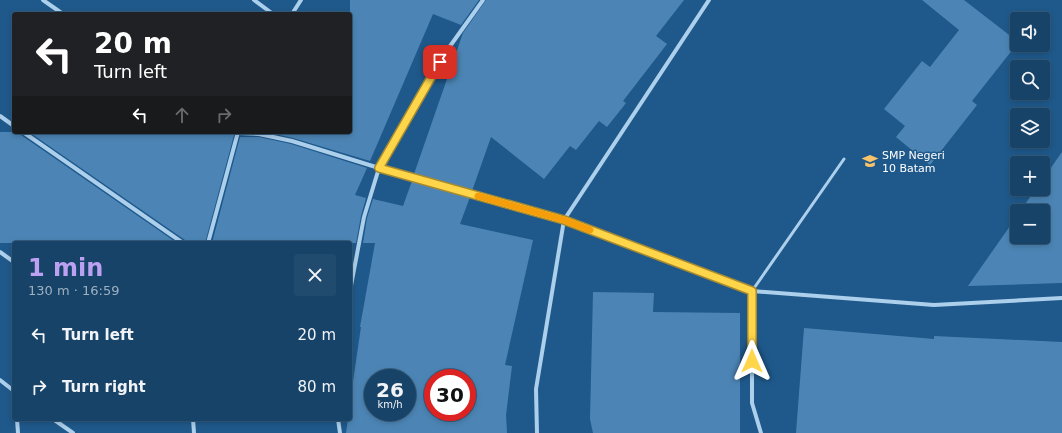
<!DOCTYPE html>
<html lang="en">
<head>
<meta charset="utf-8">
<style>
	body { margin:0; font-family:"DejaVu Sans",sans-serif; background:#204a6e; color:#f1f3f6; height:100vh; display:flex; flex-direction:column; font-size:15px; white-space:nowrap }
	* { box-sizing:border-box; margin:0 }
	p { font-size:13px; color:#9eb0c0 }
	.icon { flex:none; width:22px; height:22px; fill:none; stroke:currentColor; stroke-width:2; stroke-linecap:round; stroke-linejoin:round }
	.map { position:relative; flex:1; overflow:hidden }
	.details { position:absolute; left:12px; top:241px; width:340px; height:180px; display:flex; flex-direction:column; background:#174368; border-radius:4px; box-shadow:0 2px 6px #0003,0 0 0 1px #365c7c }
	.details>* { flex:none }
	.guide { position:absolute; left:12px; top:12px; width:340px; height:122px; border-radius:4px; box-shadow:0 2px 6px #0003,0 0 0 1px #365c7c; background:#202124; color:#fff; overflow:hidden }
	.buttons { position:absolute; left:1010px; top:12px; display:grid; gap:8px }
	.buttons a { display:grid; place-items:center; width:40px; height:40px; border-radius:4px; background:#174368; box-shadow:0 2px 6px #0003,0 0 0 1px #365c7c; font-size:20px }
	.speed { position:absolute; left:364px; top:369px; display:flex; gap:8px; font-size:20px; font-weight:700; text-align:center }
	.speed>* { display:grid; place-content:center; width:52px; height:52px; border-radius:50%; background:#174368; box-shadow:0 2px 6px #0003,0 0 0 1px #365c7c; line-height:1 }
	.speed small { font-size:10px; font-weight:400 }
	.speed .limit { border:6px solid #d22; background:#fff; color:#111 }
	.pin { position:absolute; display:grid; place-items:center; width:34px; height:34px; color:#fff; margin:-17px; border-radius:8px; box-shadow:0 2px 6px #0006 }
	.me { position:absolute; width:44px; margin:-22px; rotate:0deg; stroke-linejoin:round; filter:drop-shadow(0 0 3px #0008) }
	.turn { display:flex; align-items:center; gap:14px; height:84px; padding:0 16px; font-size:18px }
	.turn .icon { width:52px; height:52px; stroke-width:2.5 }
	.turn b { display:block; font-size:28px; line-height:34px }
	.lanes { display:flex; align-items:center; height:38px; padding:0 16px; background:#0003; justify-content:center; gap:20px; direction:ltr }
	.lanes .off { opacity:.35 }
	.round { display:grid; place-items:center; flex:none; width:42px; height:42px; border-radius:4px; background:#204a6e }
	.summary { display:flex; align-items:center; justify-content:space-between; height:68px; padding:0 16px }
	h1 { font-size:24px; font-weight:800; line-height:30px; color:#bca0f2 }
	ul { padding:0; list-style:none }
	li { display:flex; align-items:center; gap:12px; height:52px; padding:0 16px }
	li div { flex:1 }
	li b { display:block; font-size:15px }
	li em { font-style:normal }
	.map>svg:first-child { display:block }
	.building { fill:#4c85b5; fill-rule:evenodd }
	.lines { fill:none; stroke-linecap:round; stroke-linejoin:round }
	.lane { stroke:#accfec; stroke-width:3 }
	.street { stroke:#accfec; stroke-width:4 }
	.route-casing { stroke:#a68a30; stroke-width:10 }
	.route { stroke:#ffd54a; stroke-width:7 }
	.slow { stroke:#f59e0b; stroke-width:7 }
	.labels { text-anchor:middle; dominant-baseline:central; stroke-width:3; stroke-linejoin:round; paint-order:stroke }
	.poi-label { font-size:11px; fill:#fff; stroke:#1f598b; text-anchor:start }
</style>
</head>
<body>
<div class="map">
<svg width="1062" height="433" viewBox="0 0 1062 433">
	<rect width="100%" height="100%" fill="#1f598b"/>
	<g class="building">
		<path d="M350 0H479L461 25 433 14 370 161 293 138 266 132H350Z"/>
		<path d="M486 0H684L656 36 667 44 623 101 626 103 607 127 599 121 576 150 570 146 544 179 491 137 472 191 414 174 463 33Z"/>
		<path d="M922 0H964L1017 41V44L972 101 977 105 930 165 896 137 905 126 884 109 922 61 930 67 959 30Z"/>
		<path d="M0 132H20L21 135 177 243H0Z"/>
		<path d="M29 132H233L234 135 205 243H186L185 240Z"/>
		<path d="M240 137H259L291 144 367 168 355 195 366 198 361 216 356 243H212Z"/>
		<path d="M1062 152V283L968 286 1017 216V237H1043V211H1020L1036 189H1043V179Z"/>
		<path d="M412 181 470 197 460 224 533 240 505 365 512 366 506 415 507 433H346L348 419H350V402L361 327H360L375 243H363L367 218 373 199 403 206ZM373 378H407V412H373ZM433 378H467V412H433Z"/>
		<path d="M593 292 654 293 653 312 740 313V433H593L590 419Z"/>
		<path d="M804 328 934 339V336L1062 342V433H796Z"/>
	</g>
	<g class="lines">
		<path class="lane" d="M752 291 844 159"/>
		<g class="street">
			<path d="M43 0 63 14"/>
			<path d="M254 0 273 14"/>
			<path d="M292 14 301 0"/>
			<path d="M0 116 14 126"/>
			<path d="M23 132 183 243"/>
			<path d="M236 132 238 133 259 134 292 141 379 168 564 220 752 291 934 305 1062 298"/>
			<path d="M208 243 238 132"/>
			<path d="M0 252 14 262"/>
			<path d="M350 291 364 217 379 168 448 49 483 0"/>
			<path d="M752 291V403L761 433"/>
			<path d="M0 380 14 391"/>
			<path d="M17 419 18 433"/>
			<path d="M53 419 73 433"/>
			<path d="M193 419 194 433"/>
			<path d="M338 419 340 433"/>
			<path d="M537 433 536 389 564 220 709 0"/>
		</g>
	</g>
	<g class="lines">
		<g class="route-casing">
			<path id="route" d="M440 62 379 168 564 220 752 291V361"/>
		</g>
		<use href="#route" class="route"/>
		<path class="slow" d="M478 196 564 220 590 230"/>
	</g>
	<defs>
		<g id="school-bare" transform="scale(1.2)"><path d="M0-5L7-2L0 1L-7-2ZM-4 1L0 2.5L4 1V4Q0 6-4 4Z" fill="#f9c36c" stroke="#1f598b" stroke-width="2.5" paint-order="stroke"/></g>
	</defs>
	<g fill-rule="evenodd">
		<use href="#school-bare" x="870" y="161"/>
	</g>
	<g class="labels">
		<g class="poi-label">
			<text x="882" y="155">SMP Negeri<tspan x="882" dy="13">10 Batam</tspan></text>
		</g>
	</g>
</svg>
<div class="buttons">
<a><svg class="icon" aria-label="sound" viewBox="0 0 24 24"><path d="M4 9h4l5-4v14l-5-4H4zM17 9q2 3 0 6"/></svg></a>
<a><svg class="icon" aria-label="search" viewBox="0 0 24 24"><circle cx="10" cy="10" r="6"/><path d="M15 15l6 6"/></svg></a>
<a><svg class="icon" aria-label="layers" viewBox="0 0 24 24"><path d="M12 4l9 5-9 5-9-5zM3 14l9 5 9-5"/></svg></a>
<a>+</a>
<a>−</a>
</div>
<div class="speed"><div>26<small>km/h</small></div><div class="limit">30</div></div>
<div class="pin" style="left:440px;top:62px;background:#d93025"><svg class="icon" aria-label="arrive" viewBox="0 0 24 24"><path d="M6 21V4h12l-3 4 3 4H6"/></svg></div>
<svg class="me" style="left:752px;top:361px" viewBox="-20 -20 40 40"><path d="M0-17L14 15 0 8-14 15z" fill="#ffd54a" stroke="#fff" stroke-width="4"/></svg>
<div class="guide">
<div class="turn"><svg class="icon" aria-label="left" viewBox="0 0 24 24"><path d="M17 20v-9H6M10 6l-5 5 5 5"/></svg><div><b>20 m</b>Turn left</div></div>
<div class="lanes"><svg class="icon" aria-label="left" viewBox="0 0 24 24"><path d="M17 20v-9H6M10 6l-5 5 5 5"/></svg><svg class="icon off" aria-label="ahead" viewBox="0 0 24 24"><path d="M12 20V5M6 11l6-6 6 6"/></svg><svg class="icon off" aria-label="right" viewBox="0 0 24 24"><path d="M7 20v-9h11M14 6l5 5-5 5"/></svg></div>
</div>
<section class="details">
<div class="summary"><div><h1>1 min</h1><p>130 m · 16:59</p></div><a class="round"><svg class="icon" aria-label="close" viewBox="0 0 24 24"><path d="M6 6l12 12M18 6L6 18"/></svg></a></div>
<ul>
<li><svg class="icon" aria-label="left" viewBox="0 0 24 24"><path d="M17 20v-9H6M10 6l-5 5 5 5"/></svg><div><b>Turn left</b></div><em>20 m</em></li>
<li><svg class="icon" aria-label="right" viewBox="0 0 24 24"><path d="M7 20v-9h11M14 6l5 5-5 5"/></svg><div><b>Turn right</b></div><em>80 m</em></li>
</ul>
</section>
</div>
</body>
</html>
